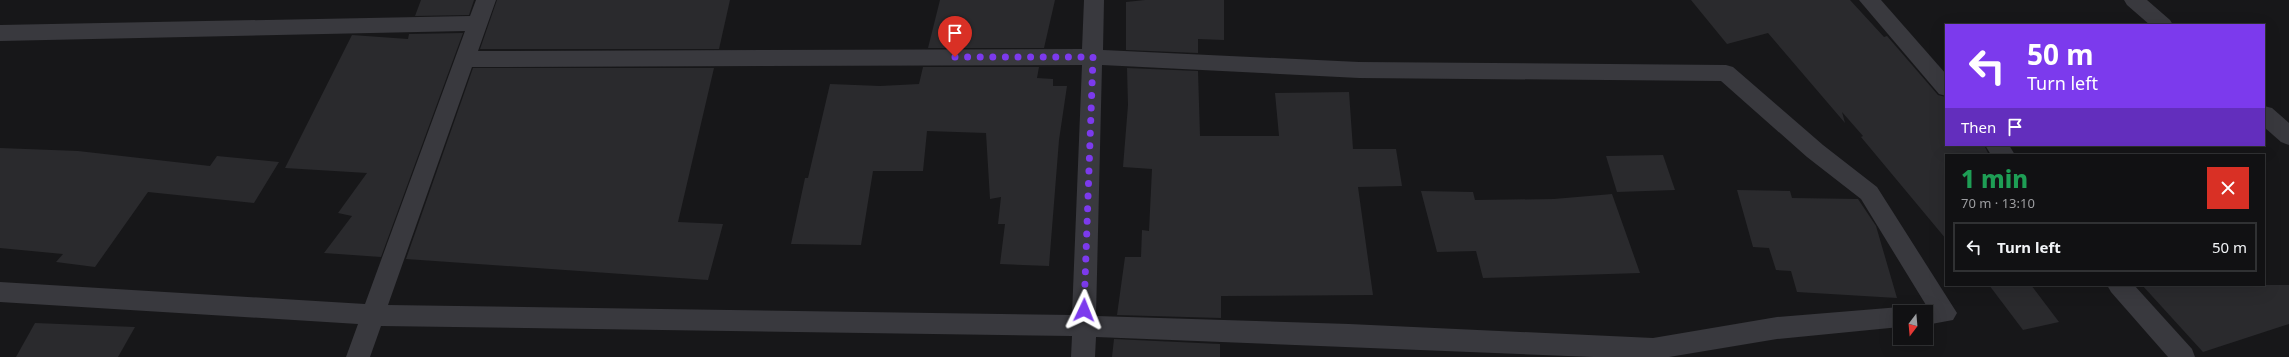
<!DOCTYPE html>
<html lang="en">
<head>
<meta charset="utf-8">
<style>
	body { margin:0; font-family:"Noto Sans",sans-serif; background:#1a1a1c; color:#f1f3f6; height:100vh; display:flex; flex-direction:column; font-size:15px; white-space:nowrap }
	* { box-sizing:border-box; margin:0 }
	p { font-size:13px; color:#9c9da0 }
	.icon { flex:none; width:22px; height:22px; fill:none; stroke:currentColor; stroke-width:2; stroke-linecap:round; stroke-linejoin:round }
	.map { position:relative; flex:1; overflow:hidden }
	.drawer { position:absolute; left:1945px; top:154px; width:320px; height:132px; display:flex; flex-direction:column; background:#111113; border-radius:0px; box-shadow:0 4px 16px #0002,0 0 0 1px #303133 }
	.drawer>* { flex:none }
	.hud { position:absolute; left:1945px; top:24px; width:320px; height:122px; border-radius:0px; box-shadow:0 4px 16px #0002,0 0 0 1px #303133; background:#7c3aed; color:#fff; overflow:hidden }
	.needle { width:26px; rotate:196deg }
	.buttons { position:absolute; left:1893px; top:305px; display:grid; gap:8px }
	.buttons a { display:grid; place-items:center; width:40px; height:40px; border-radius:0px; background:#111113; box-shadow:0 4px 16px #0002,0 0 0 1px #303133; font-size:20px }
	.pin { position:absolute; display:grid; place-items:center; width:34px; height:34px; color:#fff; margin:-41px -17px; border-radius:50% 50% 50% 0; rotate:-45deg; box-shadow:0 0 4px #0007 }
	.pin .icon { rotate:45deg }
	.me { position:absolute; width:44px; margin:-22px; rotate:2deg; stroke-linejoin:round; filter:drop-shadow(0 0 3px #0008) }
	.turn { display:flex; align-items:center; gap:14px; height:84px; padding:0 16px; font-size:18px }
	.turn .icon { width:52px; height:52px; stroke-width:2.5 }
	.turn b { display:block; font-size:28px; line-height:34px }
	.then { display:flex; align-items:center; height:38px; padding:0 16px; background:#0003; gap:8px; font-size:15px }
	.round { display:grid; place-items:center; flex:none; width:42px; height:42px; border-radius:0px; background:#1a1a1c }
	.summary { display:flex; align-items:center; justify-content:space-between; height:68px; padding:0 16px }
	h1 { font-size:24px; font-weight:800; line-height:30px; color:#1e9e55 }
	ul { padding:0; list-style:none }
	li { display:flex; align-items:center; gap:12px; height:50px; margin:0 8px 6px; padding:0 8px; border:2px solid #303133; border-radius:0px }
	li div { flex:1 }
	li b { display:block; font-size:15px }
	li em { font-style:normal }
	.map>svg:first-child { display:block }
	.building { fill:#2a2a2d }
	.lines { fill:none; stroke-linecap:round; stroke-linejoin:round }
	.minor { fill:#39393e; fill-rule:evenodd }
	.route { stroke:#7c3aed; stroke-width:7; stroke-dasharray:0 12.6 }
</style>
</head>
<body>
<div class="map">
<svg width="2289" height="357" viewBox="0 0 2289 357">
	<rect width="100%" height="100%" fill="#171719"/>
	<g class="building">
		<path d="M421 0H474L469 15 415 16Z"/>
		<path d="M497 0H730L719 49H480Z"/>
		<path d="M940 0H1055L1044 48H928Z"/>
		<path d="M1145 0H1224V40L1198 39V53L1126 50V2Z"/>
		<path d="M1691 0H1850L1884 37 1887 36 1938 95 1946 97V145H1984L1989 155H1946V239L1861 137 1863 136 1842 112 1845 123 1768 33 1727 44Z"/>
		<path d="M463 33 381 257 324 253 352 216 338 213 367 173 285 168 352 35 408 39 409 34Z"/>
		<path d="M923 67H1039L1037 78 1053 79V86H1067L1059 140 1049 266 1000 264 1005 224H998L1001 197 990 199 986 133 927 131 923 171H873L861 245 791 244 805 178H808L830 84 880 86 919 84Z"/>
		<path d="M473 68H714L678 222 723 224 708 280 406 259Z"/>
		<path d="M1127 68 1198 71 1200 136H1279L1275 93 1349 92 1353 149H1396L1402 186 1358 187 1373 295 1221 296V318L1117 315 1125 257H1141L1142 230 1149 231 1152 169 1123 167 1128 105Z"/>
		<path d="M0 148 78 151 210 166 217 156 279 162 254 203 148 192 95 267 56 262 63 254 0 248Z"/>
		<path d="M1663 155 1675 190 1617 192 1606 156Z"/>
		<path d="M1737 190 1790 191 1792 198 1858 199 1876 226 1897 298 1797 292 1791 271 1776 270 1769 248 1753 247Z"/>
		<path d="M1421 191 1473 192 1475 200 1554 199 1612 194 1640 273 1483 278 1476 251 1437 252Z"/>
		<path d="M1989 285H2031L2059 322 2023 330Z"/>
		<path d="M2142 285H2289V324L2203 352Z"/>
		<path d="M35 323 135 327 118 357H16Z"/>
		<path d="M1114 339 1220 344V357H1112Z"/>
	</g>
	<g class="lines">
		<g class="minor">
			<path d="M476 0H496L478 51 1082 49 1084 0H1104L1103 50 1359 62 1726 65 1733 67 1823 145 1877 187 1957 313 1953 320 1926 325V312H1916L1918 308 1926 305 1861 199 1807 157 1721 81 1359 78 1102 65 1096 316 1349 324 1653 338 1777 317 1900 307 1909 312H1900V327L1777 339 1669 357H1593L1096 337 1095 357H1071L1072 336 381 326 370 357H346L358 324 0 302V282L365 304 465 31 0 41V25L470 16ZM1082 65 1072 315 388 305 472 67Z"/>
			<path d="M1859 0H1881L1946 74V96L1939 94Z"/>
			<path d="M2124 0H2147L2170 20 2173 25H2150L2127 5Z"/>
			<path d="M2264 106 2272 108 2289 123V145L2281 142 2264 127Z"/>
			<path d="M1985 145H2009L2015 155H1991Z"/>
			<path d="M2107 285H2134L2192 349 2195 357H2168L2111 292Z"/>
		</g>
	</g>
	<g class="lines">
		<path class="route" d="M955 57H1093L1084 310"/>
	</g>
</svg>
<div class="buttons">
<a><svg class="needle" viewBox="-14 -14 28 28"><path d="M0-13l5 13h-10z" fill="#e53935"/><path d="M0 13l5-13h-10z" fill="#9c9da0"/></svg></a>
</div>
<div class="pin" style="left:955px;top:57px;background:#d93025"><svg class="icon" aria-label="arrive" viewBox="0 0 24 24"><path d="M6 21V4h12l-3 4 3 4H6"/></svg></div>
<svg class="me" style="left:1084px;top:310px" viewBox="-20 -20 40 40"><path d="M0-17L14 15 0 8-14 15z" fill="#7c3aed" stroke="#fff" stroke-width="4"/></svg>
<div class="hud">
<div class="turn"><svg class="icon" aria-label="left" viewBox="0 0 24 24"><path d="M17 20v-9H6M10 6l-5 5 5 5"/></svg><div><b>50 m</b>Turn left</div></div>
<div class="then">Then<svg class="icon" aria-label="arrive" viewBox="0 0 24 24"><path d="M6 21V4h12l-3 4 3 4H6"/></svg></div>
</div>
<section class="drawer">
<div class="summary"><div><h1>1 min</h1><p>70 m · 13:10</p></div><a class="round" style="background:#d93025;color:#fff"><svg class="icon" aria-label="close" viewBox="0 0 24 24"><path d="M6 6l12 12M18 6L6 18"/></svg></a></div>
<ul>
<li><svg class="icon" aria-label="left" viewBox="0 0 24 24"><path d="M17 20v-9H6M10 6l-5 5 5 5"/></svg><div><b>Turn left</b></div><em>50 m</em></li>
</ul>
</section>
</div>
</body>
</html>
